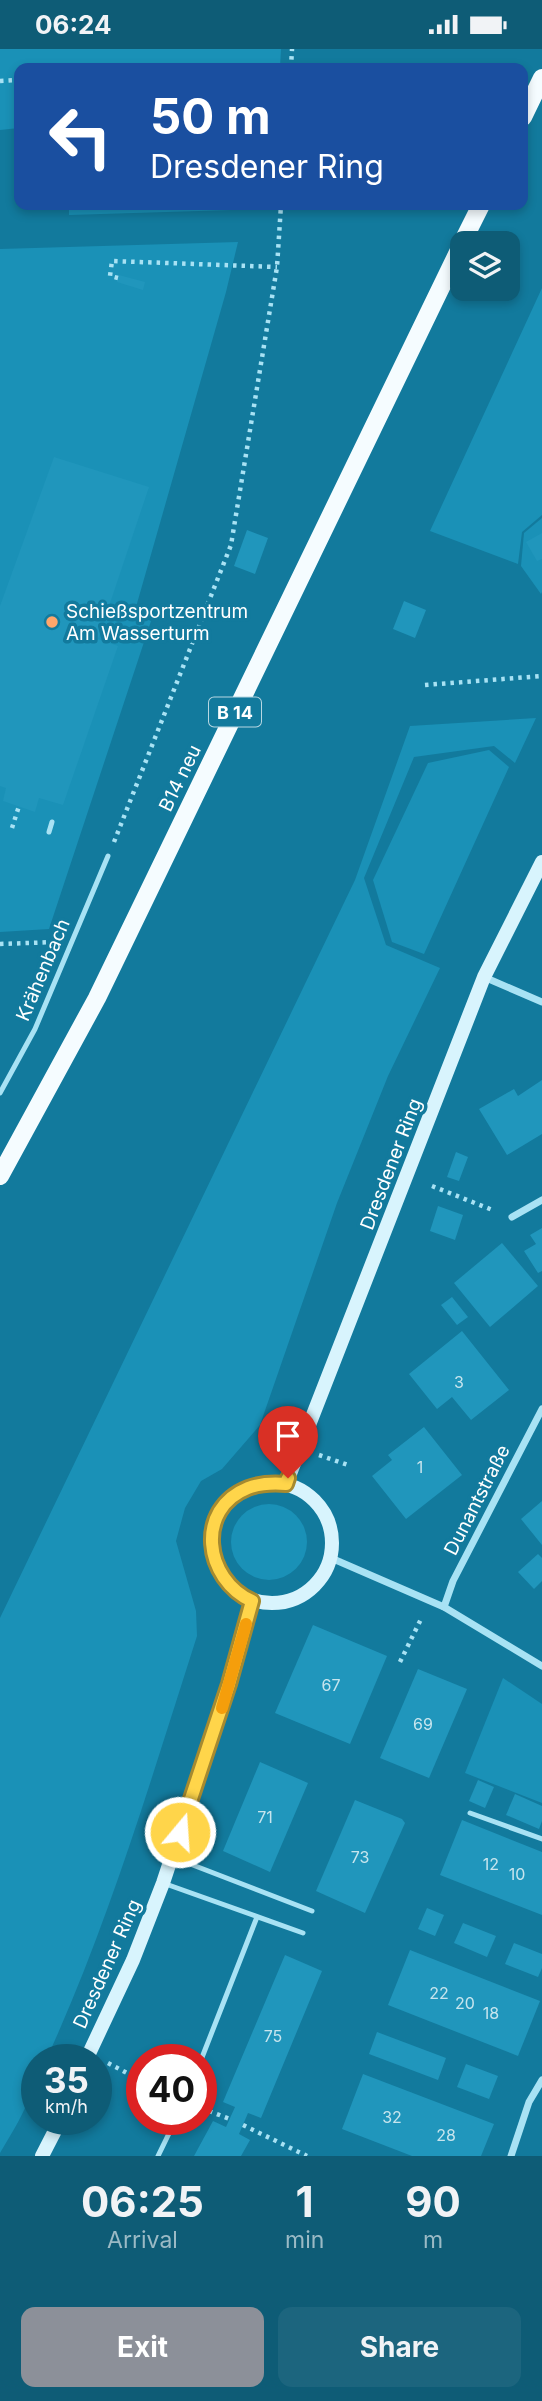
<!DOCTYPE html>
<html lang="en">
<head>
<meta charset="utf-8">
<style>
	body { margin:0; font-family:Inter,sans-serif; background:#1c657e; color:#f1f3f6; height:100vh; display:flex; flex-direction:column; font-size:26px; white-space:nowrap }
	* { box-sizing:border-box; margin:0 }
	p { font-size:23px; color:#9bbac5 }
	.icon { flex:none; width:38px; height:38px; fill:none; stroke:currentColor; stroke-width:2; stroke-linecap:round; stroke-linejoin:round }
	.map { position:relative; height:2107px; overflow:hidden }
	.drawer { display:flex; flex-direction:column; background:#0e5c76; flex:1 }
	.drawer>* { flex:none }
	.banner { position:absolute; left:14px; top:14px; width:514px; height:147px; border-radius:14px; box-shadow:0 4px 10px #0003; background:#1a4fa0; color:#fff; overflow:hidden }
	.buttons { position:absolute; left:450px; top:182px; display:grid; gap:14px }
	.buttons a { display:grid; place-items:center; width:70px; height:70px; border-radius:14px; background:#0e5c76; box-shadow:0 4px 10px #0003; font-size:35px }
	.speed { position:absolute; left:21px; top:1995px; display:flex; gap:14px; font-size:35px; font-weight:700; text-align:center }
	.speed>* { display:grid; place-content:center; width:91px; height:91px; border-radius:50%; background:#0e5c76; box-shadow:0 4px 10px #0003; line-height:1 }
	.speed small { font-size:18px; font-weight:400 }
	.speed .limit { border:10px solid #d22; background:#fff; color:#111 }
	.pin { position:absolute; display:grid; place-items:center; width:60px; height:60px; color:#fff; margin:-72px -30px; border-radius:50% 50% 50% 0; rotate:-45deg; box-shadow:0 0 7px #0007 }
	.pin .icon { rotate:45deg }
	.me { position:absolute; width:77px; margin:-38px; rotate:18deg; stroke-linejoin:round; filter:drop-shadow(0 0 5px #0008) }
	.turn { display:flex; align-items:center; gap:24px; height:147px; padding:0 21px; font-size:32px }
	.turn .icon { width:91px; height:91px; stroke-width:2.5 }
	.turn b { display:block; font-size:49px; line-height:60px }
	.eta { display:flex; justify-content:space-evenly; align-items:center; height:119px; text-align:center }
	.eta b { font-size:42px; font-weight:700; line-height:49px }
	.action { display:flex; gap:14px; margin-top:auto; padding:14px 21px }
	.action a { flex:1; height:80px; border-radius:14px; background:#8c9099; color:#fff; font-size:28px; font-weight:700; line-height:80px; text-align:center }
	.action a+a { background:#1c657e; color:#f1f3f6 }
	.status { display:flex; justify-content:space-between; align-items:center; height:49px; padding:0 35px; background:#0e5c76; direction:ltr }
	.status svg { height:19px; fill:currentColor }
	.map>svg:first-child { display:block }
	.green { fill:#1a91b7 }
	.building { fill:#2096bc }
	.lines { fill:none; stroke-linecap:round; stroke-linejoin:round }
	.path { stroke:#a8e2f4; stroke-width:4.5; stroke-dasharray:3.5 5; stroke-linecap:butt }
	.lane { stroke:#a8e2f4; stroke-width:5 }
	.street { stroke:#a8e2f4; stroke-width:7 }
	.secondary { stroke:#d8f4fd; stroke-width:14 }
	.primary { stroke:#f5fcff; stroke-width:18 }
	.route-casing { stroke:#a68a30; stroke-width:18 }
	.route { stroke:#ffd54a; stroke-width:12 }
	.slow { stroke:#f59e0b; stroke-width:12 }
	.poi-dot { fill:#ffa66b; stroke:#127a9d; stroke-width:2.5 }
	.labels { text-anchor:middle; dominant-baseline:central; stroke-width:7; stroke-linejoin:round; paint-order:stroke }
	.number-label { font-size:16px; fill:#c7e5ee }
	.shield { fill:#127a9d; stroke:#b8d7e2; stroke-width:2 }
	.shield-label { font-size:18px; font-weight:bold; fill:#fff }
	.poi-label { font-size:19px; fill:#fff; stroke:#127a9d; text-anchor:start }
	.street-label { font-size:19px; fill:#fff; stroke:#127a9d }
</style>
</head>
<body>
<div class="status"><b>06:24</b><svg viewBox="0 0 49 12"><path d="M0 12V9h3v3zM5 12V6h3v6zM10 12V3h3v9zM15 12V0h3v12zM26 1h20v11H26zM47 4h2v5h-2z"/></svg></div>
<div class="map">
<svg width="542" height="2107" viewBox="0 0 542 2107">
	<rect width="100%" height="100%" fill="#127a9d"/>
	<g class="green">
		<path d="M0 0H281L280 19H19V79L0 81Z"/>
		<path d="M69 156H264L263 160 69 166Z"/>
		<path d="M238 193 226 243 134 565 151 572 49 880 0 883V200Z"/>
		<path d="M542 239V466L522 483 518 515 430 482Z"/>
		<path d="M542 469V543L541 545 521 517 524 484Z"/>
		<path d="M536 669 515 714 494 697 414 708 364 829 386 896 440 919 388 1027 337 1154 260 1376 222 1420 201 1432 185 1459 176 1492 196 1562 197 1587C151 1730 109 1874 46 2011H37C37 2044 17 2076 0 2104V1569L355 831 410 677Z"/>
		<path d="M489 701 509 718 424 905 392 893 373 831 428 714Z"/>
		<circle cx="269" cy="1493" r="38"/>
		<path d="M503 1629 542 1655V1754L465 1724Z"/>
	</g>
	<g class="building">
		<path d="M119 226 145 233 143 241 117 233Z"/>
		<path d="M54 408 149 438 98 590 118 597 63 756 39 749 35 763 3 752 6 739 0 737V557Z"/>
		<path d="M247 481 268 489 255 525 234 517Z"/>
		<path d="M542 484V510L537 512 526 493Z"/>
		<path d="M404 552 426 561 415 589 393 580Z"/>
		<path d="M542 1031V1085L507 1106 479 1060 514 1040 518 1047Z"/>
		<path d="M456 1103 468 1108 459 1132 447 1128Z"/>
		<path d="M438 1157 463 1166 455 1191 430 1182Z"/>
		<path d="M542 1179V1222L538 1224 524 1202 536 1195 530 1186Z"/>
		<path d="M502 1194 538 1237 490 1278 454 1234Z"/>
		<path d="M452 1248 468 1268 457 1276 441 1256Z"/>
		<path d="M462 1282 509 1341 471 1371 452 1348 437 1360 409 1325Z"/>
		<path d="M424 1378 462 1426 406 1470 372 1427 392 1411 388 1406Z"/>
		<path d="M542 1452V1496L521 1470Z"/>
		<path d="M538 1505 542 1509V1532L534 1540 518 1523Z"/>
		<path d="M313 1576 387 1607 350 1695 275 1664Z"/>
		<path d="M418 1620 467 1640 429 1729 380 1709Z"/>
		<path d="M260 1713 308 1734 270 1823 223 1802Z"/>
		<path d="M478 1731 494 1738 485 1759 469 1752Z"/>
		<path d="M515 1745 542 1757V1772L539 1780 506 1766Z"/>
		<path d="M355 1751 402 1770 405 1774 365 1864 316 1842Z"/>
		<path d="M462 1771 542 1803V1866L440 1826Z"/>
		<path d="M427 1859 444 1866 435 1887 418 1880Z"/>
		<path d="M463 1874 496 1887 487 1908 454 1894Z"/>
		<path d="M514 1894 542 1905V1919L538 1928 505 1915Z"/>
		<path d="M410 1901 540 1952 518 2007 388 1956Z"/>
		<path d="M285 1906 322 1922 261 2069 248 2064 239 2085 250 2091 241 2107H194L213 2072 226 2078 235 2058 223 2053Z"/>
		<path d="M377 1983 446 2009 438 2031 369 2005Z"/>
		<path d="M466 2015 498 2027 489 2050 457 2038Z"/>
		<path d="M363 2025 494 2075 481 2107H412L342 2080Z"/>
	</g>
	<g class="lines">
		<g class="path">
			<path d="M291 19 292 0"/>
			<path d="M0 32 19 31"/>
			<path d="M118 229 110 227 112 212 277 218"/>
			<path d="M425 636 542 627"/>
			<path d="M12 779 19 757"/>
			<path d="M114 793 231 496 277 218 281 156"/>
			<path d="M0 895 55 893"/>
			<path d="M432 1137 495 1162"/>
			<path d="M265 1388 281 1393"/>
			<path d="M319 1406 351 1417"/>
			<path d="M400 1613 422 1568"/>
			<path d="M108 2014 142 2032"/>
			<path d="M201 2059 230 2070"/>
			<path d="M243 2076 307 2107"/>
		</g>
		<g class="lane">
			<path d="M49 783 52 773"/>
			<path d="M0 1044 35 980 108 807"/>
			<path d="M470 1764 542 1790"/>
			<path d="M172 1808 312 1862"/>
			<path d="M163 1834 303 1884"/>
			<path d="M201 2011 257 1868"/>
			<path d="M158 2107 176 2070"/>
		</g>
		<g class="street">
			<path d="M484 928 542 953"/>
			<path d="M512 1168 542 1151"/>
			<path d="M331 1509 444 1558 542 1617"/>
			<path d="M444 1558 453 1532 542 1360"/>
			<path d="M511 2107 529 2053 542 2031"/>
		</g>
		<g class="secondary">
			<circle cx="272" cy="1494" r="60"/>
			<path d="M286 1435 484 928 542 813"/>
			<path d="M86 2011 133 1911 163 1834 229 1635 252 1552"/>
			<path d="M42 2107 61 2070"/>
		</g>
		<g class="primary">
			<path d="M523 68 542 29"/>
			<path d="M462 194 481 156"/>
			<path d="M0 1127 97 949 462 195"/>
		</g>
	</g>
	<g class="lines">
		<g class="route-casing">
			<path id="route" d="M180 1783 229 1635 252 1552C204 1530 195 1460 248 1439 261 1434 273 1434 286 1435L288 1429"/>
		</g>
		<use href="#route" class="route"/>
		<path class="slow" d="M222 1659 246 1575"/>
	</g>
	<circle class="poi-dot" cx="52" cy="573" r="7"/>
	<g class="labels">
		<g class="number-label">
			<text x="459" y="1333">3</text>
			<text x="420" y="1418">1</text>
			<text x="331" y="1636">67</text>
			<text x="423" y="1675">69</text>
			<text x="265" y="1768">71</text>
			<text x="360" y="1808">73</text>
			<text x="491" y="1815">12</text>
			<text x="517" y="1825">10</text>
			<text x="439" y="1944">22</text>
			<text x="465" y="1954">20</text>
			<text x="491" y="1964">18</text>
			<text x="273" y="1987">75</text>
			<text x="392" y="2068">32</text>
			<text x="446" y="2086">28</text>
		</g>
		<rect class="shield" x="209" y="648.5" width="52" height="29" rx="5"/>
		<g class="shield-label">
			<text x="235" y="663">B 14</text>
		</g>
		<g class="poi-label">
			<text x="66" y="562">Schießsportzentrum<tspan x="66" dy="22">Am Wasserturm</tspan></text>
		</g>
		<g class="street-label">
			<text transform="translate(180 729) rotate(-64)">B14 neu</text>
			<text transform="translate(43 921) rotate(-67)">Krähenbach</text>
			<text transform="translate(391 1115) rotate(-69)">Dresdener Ring</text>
			<text transform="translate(477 1451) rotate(-63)">Dunantstraße</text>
			<text transform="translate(107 1915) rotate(-66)">Dresdener Ring</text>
		</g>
	</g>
</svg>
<div class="buttons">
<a><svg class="icon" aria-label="layers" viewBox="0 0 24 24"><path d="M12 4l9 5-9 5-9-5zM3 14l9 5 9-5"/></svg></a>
</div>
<div class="speed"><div>35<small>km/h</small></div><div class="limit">40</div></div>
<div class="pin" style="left:288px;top:1429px;background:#d93025"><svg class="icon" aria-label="arrive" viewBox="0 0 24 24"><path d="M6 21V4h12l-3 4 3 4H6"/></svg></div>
<svg class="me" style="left:180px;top:1783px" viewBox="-20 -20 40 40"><circle r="17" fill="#ffd54a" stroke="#fff" stroke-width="3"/><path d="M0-11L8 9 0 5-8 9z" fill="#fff"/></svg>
<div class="banner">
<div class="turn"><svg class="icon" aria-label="left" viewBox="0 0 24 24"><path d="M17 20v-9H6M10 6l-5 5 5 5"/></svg><div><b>50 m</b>Dresdener Ring</div></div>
</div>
</div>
<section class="drawer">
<div class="eta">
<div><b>06:25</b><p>Arrival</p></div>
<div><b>1</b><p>min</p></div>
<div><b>90</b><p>m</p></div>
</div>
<div class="action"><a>Exit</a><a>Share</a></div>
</section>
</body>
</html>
